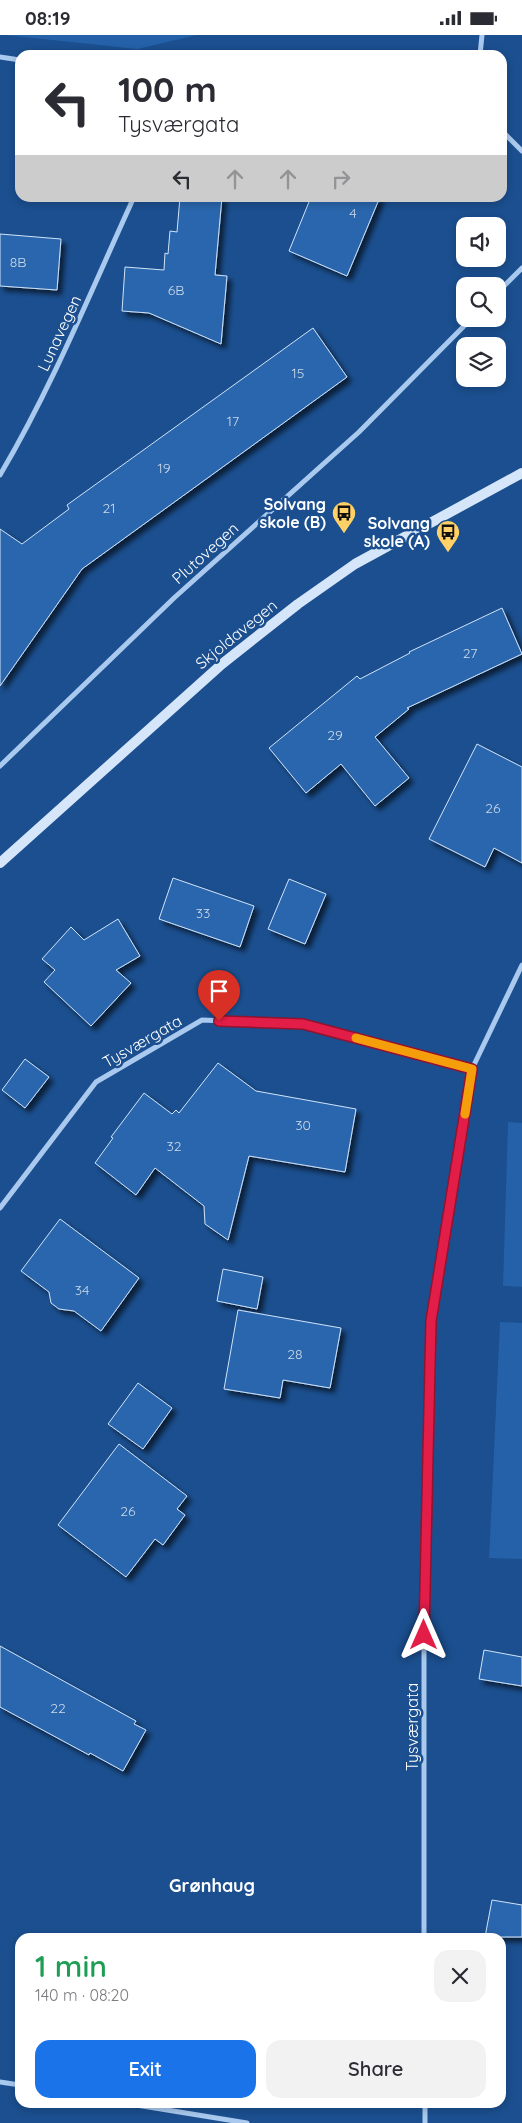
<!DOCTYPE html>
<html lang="en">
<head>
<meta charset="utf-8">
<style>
	body { margin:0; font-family:Quicksand,sans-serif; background:#f2f2f3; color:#2b2b33; height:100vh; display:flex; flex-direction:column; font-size:19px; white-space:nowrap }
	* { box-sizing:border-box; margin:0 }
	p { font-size:16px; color:#7c7c81 }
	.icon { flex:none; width:28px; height:28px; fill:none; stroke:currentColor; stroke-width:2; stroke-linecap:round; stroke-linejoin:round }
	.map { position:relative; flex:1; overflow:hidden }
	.sheet { position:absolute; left:15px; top:1898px; width:491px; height:175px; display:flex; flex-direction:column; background:#fff; border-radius:15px; box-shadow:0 2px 8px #0003 }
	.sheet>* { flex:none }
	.guide { position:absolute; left:15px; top:15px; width:492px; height:152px; border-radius:15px; box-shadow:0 2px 8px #0003; background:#fff; color:#2b2b33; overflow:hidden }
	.controls { position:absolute; left:456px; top:182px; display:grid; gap:10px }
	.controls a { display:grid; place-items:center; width:50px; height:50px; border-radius:10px; background:#fff; box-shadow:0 2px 8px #0003; font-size:25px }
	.pin { position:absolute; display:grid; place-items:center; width:42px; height:42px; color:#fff; margin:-51px -21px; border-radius:50% 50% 50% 0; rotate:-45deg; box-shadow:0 0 5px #0007 }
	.pin .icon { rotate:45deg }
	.me { position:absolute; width:55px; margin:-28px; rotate:0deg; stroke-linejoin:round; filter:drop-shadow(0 0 4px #0008) }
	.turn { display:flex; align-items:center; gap:18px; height:105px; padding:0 20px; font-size:22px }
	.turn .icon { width:65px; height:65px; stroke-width:2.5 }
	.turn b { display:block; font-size:35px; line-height:42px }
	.lanes { display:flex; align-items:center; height:48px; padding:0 20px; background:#0003; justify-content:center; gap:25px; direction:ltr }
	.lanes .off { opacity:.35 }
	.round { display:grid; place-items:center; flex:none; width:52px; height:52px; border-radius:15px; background:#f2f2f3 }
	.summary { display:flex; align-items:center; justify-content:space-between; height:85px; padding:0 20px }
	h1 { font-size:30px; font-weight:600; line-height:38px; color:#1e9e55 }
	.primary-button { display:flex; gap:10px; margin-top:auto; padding:10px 20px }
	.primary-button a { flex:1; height:58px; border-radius:15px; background:#1a73e8; color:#fff; font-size:20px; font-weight:600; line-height:58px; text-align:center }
	.primary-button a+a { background:#f2f2f3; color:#2b2b33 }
	.status { display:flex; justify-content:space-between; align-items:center; height:35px; padding:0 25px; background:#fff; direction:ltr }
	.status svg { height:14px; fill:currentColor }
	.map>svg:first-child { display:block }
	.green { fill:#2461a8 }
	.building { fill:#2a66ad; stroke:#cfe3fa; filter:url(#shadow) }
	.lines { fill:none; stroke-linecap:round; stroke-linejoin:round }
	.street { stroke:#a9c9ee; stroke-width:5 }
	.secondary { stroke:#d6e6fa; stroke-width:10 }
	.route-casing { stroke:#92132f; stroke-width:12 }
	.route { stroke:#e11d48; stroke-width:9 }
	.slow { stroke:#f59e0b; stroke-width:9 }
	.labels { text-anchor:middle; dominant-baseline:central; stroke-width:5; stroke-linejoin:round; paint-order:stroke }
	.number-label { font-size:14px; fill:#cad9ea }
	.street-label { font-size:16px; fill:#fff; stroke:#1b4f8f }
	.poi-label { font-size:16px; font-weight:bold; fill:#fff; stroke:#1b4f8f; text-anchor:end }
	.neighbourhood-label { font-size:18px; font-weight:bold; fill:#fff; stroke:#1b4f8f }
</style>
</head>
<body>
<div class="status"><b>08:19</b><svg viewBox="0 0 49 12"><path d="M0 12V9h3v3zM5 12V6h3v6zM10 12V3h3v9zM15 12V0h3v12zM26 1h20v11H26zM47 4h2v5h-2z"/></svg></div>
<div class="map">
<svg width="522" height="2088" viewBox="0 0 522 2088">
	<defs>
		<filter id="shadow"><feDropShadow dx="4.5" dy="4.5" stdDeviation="2.5" flood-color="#0009"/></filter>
	</defs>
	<rect width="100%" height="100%" fill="#1b4f8f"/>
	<g class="green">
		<path d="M5 0H197L137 14Z"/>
		<path d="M508 1087 522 1088V1252L503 1251Z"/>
		<path d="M500 1287 522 1288V1524L489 1523Z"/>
	</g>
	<g class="building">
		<path d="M180 162H222L215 240 227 241 221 309 149 278 122 276 125 232 164 235 165 218 168 219 170 196 177 197Z"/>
		<path d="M311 162H380L347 241 289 216Z"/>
		<path d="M0 199 61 204 57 255 0 251Z"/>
		<path d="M313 293 347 342 82 534 0 651V494L22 509 69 474 67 470Z"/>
		<path d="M502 573 522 619 407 673 409 674 375 702 409 743 375 771 341 729 306 758 269 713 357 641 360 644 410 618 409 617Z"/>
		<path d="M477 709 522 732V828L494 813 485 832 429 804Z"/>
		<path d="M173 843 254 871 240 912 159 884Z"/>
		<path d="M289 844 326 859 305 909 268 894Z"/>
		<path d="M118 884 140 921 116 935 131 948 91 991 44 947 55 935 42 924 71 892 84 905Z"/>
		<path d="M25 1024 49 1042 25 1073 2 1055Z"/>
		<path d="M218 1028 256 1056 356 1074 345 1137 249 1121 228 1205 205 1189 204 1171 155 1133 136 1160 95 1128 113 1103 111 1102 144 1058 172 1079 176 1075 179 1078Z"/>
		<path d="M60 1184 139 1243 101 1296 74 1276 59 1274 51 1268 49 1257 21 1236Z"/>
		<path d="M223 1234 263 1242 257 1274 217 1266Z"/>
		<path d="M238 1275 341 1293 330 1353 283 1345 280 1363 224 1354Z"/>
		<path d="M138 1348 172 1373 143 1414 108 1389Z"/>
		<path d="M119 1409 187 1461 177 1474 185 1480 163 1510 155 1504 126 1542 58 1490Z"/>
		<path d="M0 1611 136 1686 134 1689 146 1695 123 1736 90 1718 89 1720 0 1672Z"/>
		<path d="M484 1615 522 1622V1651L479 1644Z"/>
		<path d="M492 1865 522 1870V1902H485Z"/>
	</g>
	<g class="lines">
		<g class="street">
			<path d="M480 20 482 0"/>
			<path d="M0 22 20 25"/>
			<path d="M502 96 522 116"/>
			<path d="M498 257 522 233"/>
			<path d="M0 440C52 352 91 256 134 162"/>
			<path d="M0 731 174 563 359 397 471 284"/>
			<path d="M0 1173 96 1047 202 985 303 989 472 1034"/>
			<path d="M424 1902V1561L431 1286 472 1034 522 930"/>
			<path d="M0 2047 20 2050"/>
			<path d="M124 2068 247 2088"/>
			<path d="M425 2068V2088"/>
		</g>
		<path class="secondary" d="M0 828 222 629 298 569 355 529 522 438"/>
	</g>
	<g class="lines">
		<g class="route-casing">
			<path id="route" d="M219 986 303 989 472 1034 431 1286 424 1600"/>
		</g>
		<use href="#route" class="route"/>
		<path class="slow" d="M356 1003 472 1034 465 1079"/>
	</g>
	<defs>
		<g id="bus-pin" transform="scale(1.25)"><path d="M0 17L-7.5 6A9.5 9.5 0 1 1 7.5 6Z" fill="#ffd166" stroke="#1b4f8f"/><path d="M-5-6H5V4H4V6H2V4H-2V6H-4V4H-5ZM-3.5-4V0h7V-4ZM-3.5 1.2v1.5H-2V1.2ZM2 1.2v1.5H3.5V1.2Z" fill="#111"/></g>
	</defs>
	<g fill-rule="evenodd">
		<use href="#bus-pin" x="344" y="478"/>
		<use href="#bus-pin" x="448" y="497"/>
	</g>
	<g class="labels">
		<g class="number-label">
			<text x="353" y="178">4</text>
			<text x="18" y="227">8B</text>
			<text x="176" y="255">6B</text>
			<text x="298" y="338">15</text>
			<text x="233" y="386">17</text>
			<text x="164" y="433">19</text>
			<text x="109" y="473">21</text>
			<text x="470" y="618">27</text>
			<text x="335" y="700">29</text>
			<text x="493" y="773">26</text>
			<text x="203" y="878">33</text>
			<text x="303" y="1090">30</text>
			<text x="174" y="1111">32</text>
			<text x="82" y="1255">34</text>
			<text x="295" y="1319">28</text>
			<text x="128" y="1476">26</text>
			<text x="58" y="1673">22</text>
		</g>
		<g class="street-label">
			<text transform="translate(59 298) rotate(-65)">Lunavegen</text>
			<text transform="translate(205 518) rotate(-42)">Plutovegen</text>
			<text transform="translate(236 599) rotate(-39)">Skjoldavegen</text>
			<text transform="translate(142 1006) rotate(-30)">Tysværgata</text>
			<text transform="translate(412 1692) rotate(-90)">Tysværgata</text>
		</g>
		<g class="poi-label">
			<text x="326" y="469">Solvang<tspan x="326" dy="18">skole (B)</tspan></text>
			<text x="430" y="488">Solvang<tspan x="430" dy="18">skole (A)</tspan></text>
		</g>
		<g class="neighbourhood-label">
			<text x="212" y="1850">Grønhaug</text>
		</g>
	</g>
</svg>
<div class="controls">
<a><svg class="icon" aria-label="sound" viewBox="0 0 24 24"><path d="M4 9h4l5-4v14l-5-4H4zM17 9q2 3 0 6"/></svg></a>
<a><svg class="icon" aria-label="search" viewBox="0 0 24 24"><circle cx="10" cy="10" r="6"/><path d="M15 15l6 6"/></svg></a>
<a><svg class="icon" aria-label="layers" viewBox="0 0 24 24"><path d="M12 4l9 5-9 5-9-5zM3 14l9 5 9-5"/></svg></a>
</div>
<div class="pin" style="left:219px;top:986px;background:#d93025"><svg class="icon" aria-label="arrive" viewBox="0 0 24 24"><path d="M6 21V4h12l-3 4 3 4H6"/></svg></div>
<svg class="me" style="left:424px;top:1600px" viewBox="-20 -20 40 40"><path d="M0-17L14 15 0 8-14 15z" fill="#e11d48" stroke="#fff" stroke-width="4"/></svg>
<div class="guide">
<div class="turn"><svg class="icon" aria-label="left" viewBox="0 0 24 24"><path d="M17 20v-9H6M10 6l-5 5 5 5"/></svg><div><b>100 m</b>Tysværgata</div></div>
<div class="lanes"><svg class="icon" aria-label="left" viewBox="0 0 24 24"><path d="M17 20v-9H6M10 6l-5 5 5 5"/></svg><svg class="icon off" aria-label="ahead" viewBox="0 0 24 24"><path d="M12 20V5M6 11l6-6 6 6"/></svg><svg class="icon off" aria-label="ahead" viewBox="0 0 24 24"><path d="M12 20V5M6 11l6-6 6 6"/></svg><svg class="icon off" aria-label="right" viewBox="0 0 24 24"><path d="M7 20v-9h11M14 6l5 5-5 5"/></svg></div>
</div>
<section class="sheet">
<div class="summary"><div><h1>1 min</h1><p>140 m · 08:20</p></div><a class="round"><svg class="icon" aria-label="close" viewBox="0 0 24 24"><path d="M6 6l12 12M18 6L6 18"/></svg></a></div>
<div class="primary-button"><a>Exit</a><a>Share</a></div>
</section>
</div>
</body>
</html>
